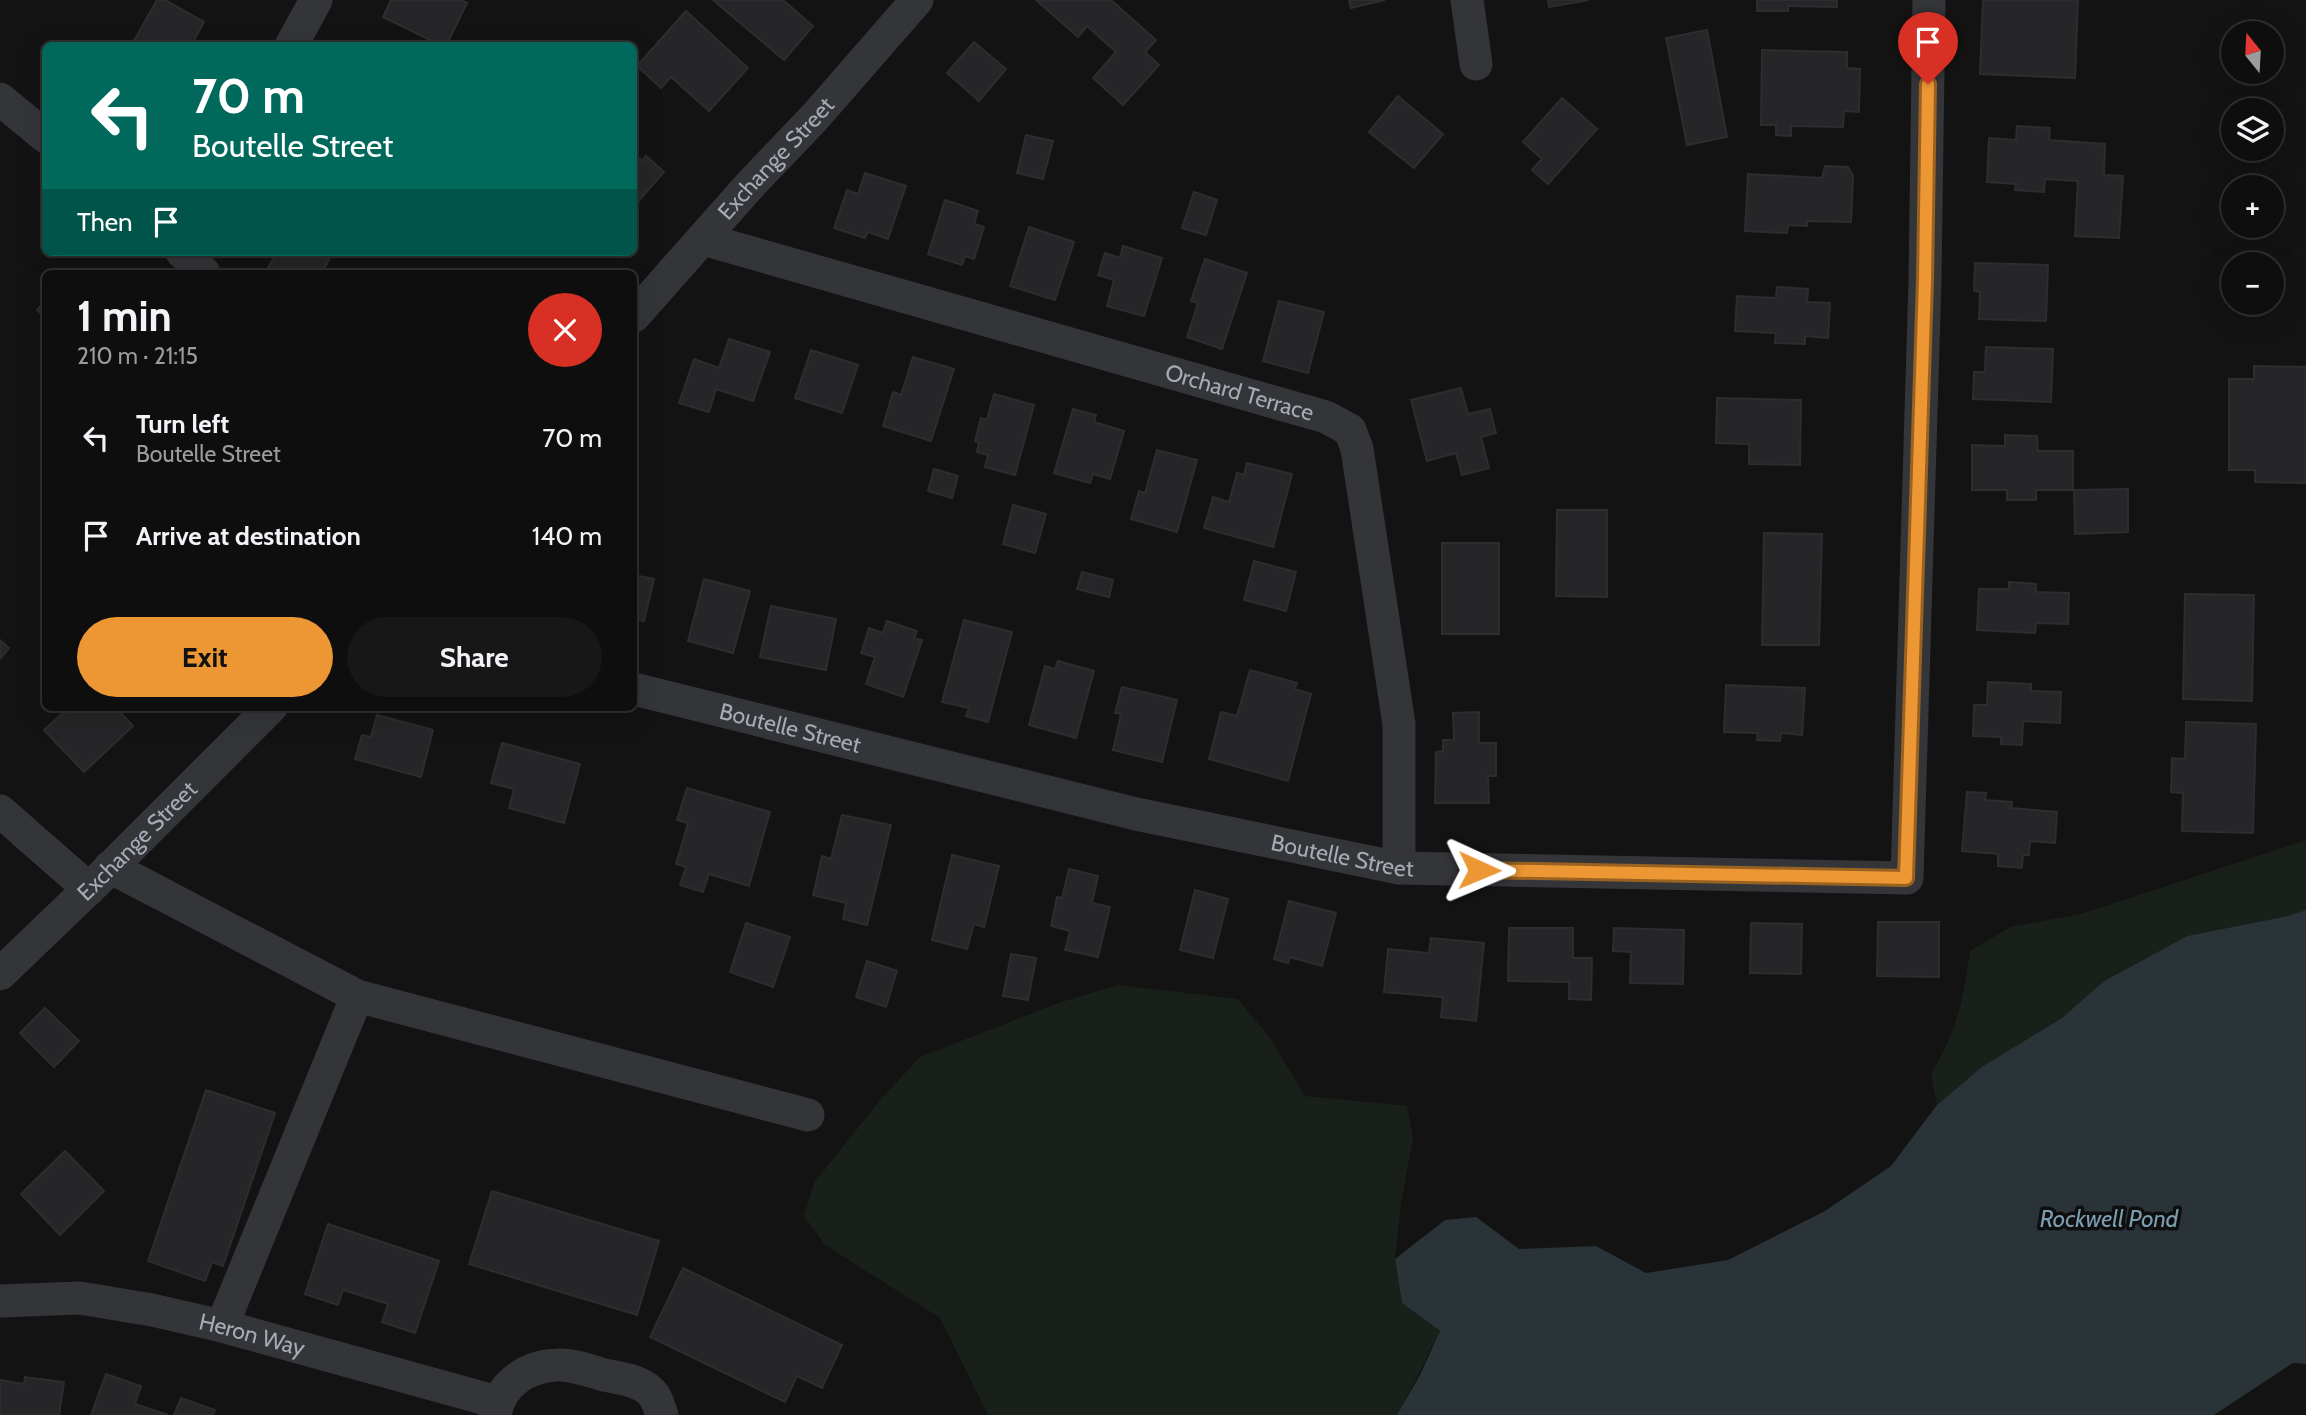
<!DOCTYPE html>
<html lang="en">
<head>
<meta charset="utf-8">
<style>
	body { margin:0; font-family:Cabin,sans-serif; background:#171718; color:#f1f3f6; height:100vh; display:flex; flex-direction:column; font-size:26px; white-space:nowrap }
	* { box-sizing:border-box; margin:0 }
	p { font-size:23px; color:#9b9c9e }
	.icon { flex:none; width:38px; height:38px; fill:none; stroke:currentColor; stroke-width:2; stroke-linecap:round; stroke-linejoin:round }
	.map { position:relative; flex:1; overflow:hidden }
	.panel { position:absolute; left:42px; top:270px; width:595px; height:441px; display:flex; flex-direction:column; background:#0e0e0f; border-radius:10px; box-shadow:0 7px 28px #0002,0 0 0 2px #2e2e2f }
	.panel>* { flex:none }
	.hud { position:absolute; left:42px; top:42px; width:595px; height:214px; border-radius:10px; box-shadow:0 7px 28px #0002,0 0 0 2px #2e2e2f; background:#00695c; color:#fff; overflow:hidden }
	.needle { width:46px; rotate:342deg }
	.tools { position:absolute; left:2221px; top:21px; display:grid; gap:14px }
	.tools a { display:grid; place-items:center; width:63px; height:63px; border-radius:50%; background:#0e0e0f; box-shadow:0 7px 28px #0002,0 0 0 2px #2e2e2f; font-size:35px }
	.pin { position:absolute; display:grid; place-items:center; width:60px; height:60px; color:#fff; margin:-72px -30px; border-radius:50% 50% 50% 0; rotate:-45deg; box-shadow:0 0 7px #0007 }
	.pin .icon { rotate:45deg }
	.me { position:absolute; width:77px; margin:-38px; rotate:91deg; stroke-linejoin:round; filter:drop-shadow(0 0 5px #0008) }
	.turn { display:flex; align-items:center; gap:24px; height:147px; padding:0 35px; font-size:32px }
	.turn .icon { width:91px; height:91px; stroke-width:2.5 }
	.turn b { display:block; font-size:49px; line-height:60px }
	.then { display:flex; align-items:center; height:66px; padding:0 35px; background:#0003; gap:14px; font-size:26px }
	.round { display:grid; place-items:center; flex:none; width:74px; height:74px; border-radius:37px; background:#171718 }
	.headline { display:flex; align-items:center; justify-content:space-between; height:119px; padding:0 35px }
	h1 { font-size:42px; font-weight:800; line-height:52px }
	.button { display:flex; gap:14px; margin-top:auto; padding:14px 35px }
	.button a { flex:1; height:80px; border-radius:42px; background:#ec9733; color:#111; font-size:28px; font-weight:800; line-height:80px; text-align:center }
	.button a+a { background:#171718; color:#f1f3f6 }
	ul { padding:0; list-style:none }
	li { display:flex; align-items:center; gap:21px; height:98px; padding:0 35px }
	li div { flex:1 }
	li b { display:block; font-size:26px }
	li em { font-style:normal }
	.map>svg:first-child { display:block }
	.green { fill:#191f19 }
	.water { fill:#293338 }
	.building { fill:#262628; stroke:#2d2d30; stroke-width:2 }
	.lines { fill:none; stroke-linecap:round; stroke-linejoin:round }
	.minor { stroke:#343539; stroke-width:33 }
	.route-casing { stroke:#996221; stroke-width:18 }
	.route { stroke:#ec9733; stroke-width:12 }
	.labels { text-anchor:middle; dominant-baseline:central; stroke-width:7; stroke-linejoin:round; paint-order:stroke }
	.street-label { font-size:23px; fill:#a5abb4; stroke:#0e0e0f }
	.water-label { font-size:24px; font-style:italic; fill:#7c9daf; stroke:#0e0e0f }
</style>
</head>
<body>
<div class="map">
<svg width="2306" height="1415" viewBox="0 0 2306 1415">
	<rect width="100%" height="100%" fill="#131314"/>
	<g class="green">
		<path d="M2306 840V910L2288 916 2187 936 2104 981 2062 1018 1983 1066 1937 1105 1931 1073C1959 1027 1962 1003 1970 951L2010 927 2081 914Z"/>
		<path d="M1119 985 1238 999 1270 1038 1305 1096 1407 1106 1413 1138 1401 1204 1395 1259 1402 1303 1440 1331 1398 1415H988L940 1318 825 1245 804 1216 814 1183 881 1099 920 1057 1061 1002Z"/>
	</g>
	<path class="water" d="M2306 910V1364L2293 1363 2214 1415H1397L1420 1375 1440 1331 1402 1303 1395 1259 1445 1220 1476 1217 1519 1249 1596 1246 1646 1273 1728 1260 1825 1211 1891 1166 1937 1105 1983 1066 2062 1018 2104 981 2187 936 2288 916Z"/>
	<g class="building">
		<path d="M157 0H165L204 22 191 46H131Z"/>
		<path d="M391 0H461L467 3 446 46H442L383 17Z"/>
		<path d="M713 0H783L813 26 784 60Z"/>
		<path d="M1036 0H1111L1156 40 1145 52 1159 65 1123 105 1093 78 1116 52 1087 26 1078 37Z"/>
		<path d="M1349 0H1385L1351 8Z"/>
		<path d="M1548 0H1589L1549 7Z"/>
		<path d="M1757 0H1837V7L1788 6V11H1757Z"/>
		<path d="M1983 0H2078L2075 78 1980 74Z"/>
		<path d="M686 11 748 68 709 111 671 77 661 88 637 66Z"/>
		<path d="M1707 30 1727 137 1687 145 1666 38Z"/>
		<path d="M974 42 1006 69 979 101 947 73Z"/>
		<path d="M1762 50 1847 52V68L1860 69 1859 112 1844 111 1843 127 1791 126V136L1776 135V125H1761Z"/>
		<path d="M1398 96 1443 134 1414 168 1369 132Z"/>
		<path d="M1562 98 1597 129 1548 184 1532 170 1542 159 1523 142Z"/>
		<path d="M2017 126 2050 128 2049 140 2105 144 2104 175 2123 176 2119 238 2075 236 2078 181 2045 179 2044 192 2015 190 2016 184 1987 182 1989 138 2016 140Z"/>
		<path d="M1026 135 1053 141 1043 179 1017 173Z"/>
		<path d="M634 154 642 161 646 156 664 172 634 206Z"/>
		<path d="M1825 166 1848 167 1853 176 1851 222 1807 221V226L1788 225 1787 233 1745 231 1748 174 1822 178Z"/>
		<path d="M865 173 906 186 888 239 868 232 865 238 834 228 847 190 858 194Z"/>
		<path d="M1194 192 1217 200 1206 235 1182 228Z"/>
		<path d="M945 200 978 211 974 224 984 227 974 259 965 256 962 265 928 254Z"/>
		<path d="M1029 227 1074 242 1055 300 1010 286Z"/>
		<path d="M1123 246 1162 258 1144 316 1107 306 1114 280 1098 275 1105 253 1120 258Z"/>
		<path d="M264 252H333L322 273H270L266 271 274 258Z"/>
		<path d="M1205 259 1247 273 1222 349 1187 337 1198 303 1191 301Z"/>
		<path d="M1975 263 2048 265 2046 321 1979 319 1980 292 1974 291Z"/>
		<path d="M1777 287 1808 289 1807 302 1830 303 1828 338 1805 336V344L1775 343 1776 333 1735 331 1737 296 1776 298Z"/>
		<path d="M46 300V318L37 310Z"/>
		<path d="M1279 301 1324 312 1308 373 1263 361Z"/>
		<path d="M729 339 770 352 753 401 716 389 709 412 679 403 694 359 719 368Z"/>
		<path d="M1986 347 2053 349 2051 402 1973 399 1974 372H1985Z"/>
		<path d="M811 350 858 365 842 413 795 398Z"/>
		<path d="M913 357 954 369 931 441 883 426 893 392 901 395Z"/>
		<path d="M2254 366 2306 367V483L2255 482V470H2229V379H2254Z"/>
		<path d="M1461 388 1468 414 1490 409 1496 433 1481 437 1489 468 1462 475 1456 453 1427 461 1411 400Z"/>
		<path d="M994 394 1034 405 1015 475 985 467 988 455 977 452 979 443 975 441 981 418 987 420Z"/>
		<path d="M1717 398 1801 400 1800 465 1749 464V444L1716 443Z"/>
		<path d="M1073 409 1096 415 1094 422 1124 431 1110 479 1093 474 1090 483 1054 473Z"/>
		<path d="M2005 435 2037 436 2038 451H2073V490H2036V500H2007V490H1972V445L2005 446Z"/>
		<path d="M1157 450 1197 460 1177 532 1131 519 1139 491 1145 493Z"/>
		<path d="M1247 463 1292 474 1273 547 1204 528 1213 497 1229 502 1237 473 1244 475Z"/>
		<path d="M934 469 958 476 952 498 928 491Z"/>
		<path d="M2128 489V532L2075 534 2074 490Z"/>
		<path d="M1013 505 1046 514 1035 553 1003 544Z"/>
		<path d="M1557 510H1607V597L1556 596Z"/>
		<path d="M1764 533 1822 534 1819 645H1762Z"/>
		<rect x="1442" y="543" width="57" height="91"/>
		<path d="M1254 561 1296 572 1286 611 1244 600Z"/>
		<path d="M1082 572 1113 580 1109 597 1077 589Z"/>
		<path d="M634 575 654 579 644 621 634 619Z"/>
		<path d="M704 579 750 591 733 653 688 641Z"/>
		<path d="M2009 582 2036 584V592L2069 593 2068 624 2036 623 2035 633 1977 630 1979 589H2009Z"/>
		<path d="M2185 594 2254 595 2252 701 2183 699Z"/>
		<path d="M771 606 836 619 826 670 760 657Z"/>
		<path d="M964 620 1012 632 988 722 966 716 969 708 942 702Z"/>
		<path d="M887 621 917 631 914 638 922 640 903 697 866 684 875 657 861 653 869 628 883 633Z"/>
		<path d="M0 640 9 648 0 659Z"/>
		<path d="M1058 661 1094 671 1076 738 1029 725 1045 666 1055 669Z"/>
		<path d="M1250 670 1297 683 1295 689 1311 694 1288 781 1209 759 1221 712 1237 716Z"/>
		<path d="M1988 682 2031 684V691L2061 692 2060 723 2023 721 2022 745 2001 744V737L1973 736 1974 705H1987Z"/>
		<path d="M1726 685 1805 688 1802 735 1781 733 1780 741 1757 740 1758 733 1724 732Z"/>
		<path d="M1122 687 1177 700 1162 762 1113 750 1121 714 1115 713Z"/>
		<path d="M63 707H115L133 726 84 772 44 730 66 710Z"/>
		<path d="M1479 712V743H1496V776H1488L1489 803H1435L1436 752 1443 751V740H1454L1453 713Z"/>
		<path d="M377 715 433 730 421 777 355 759 362 735 371 737Z"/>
		<path d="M2186 722 2256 724 2253 833 2182 831 2183 793 2171 792 2172 758 2185 759Z"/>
		<path d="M502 743 580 764 564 823 509 808 514 789 491 783Z"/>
		<path d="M687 788 770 812 749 886 709 874 703 892 680 885 686 867 676 864 688 823 677 820Z"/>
		<path d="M1967 792 1986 793 1985 800 2012 802 2011 808 2057 812 2055 843 2030 841 2029 855H2023L2022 868 1998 866V854L1962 851Z"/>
		<path d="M842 815 891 825 867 925 843 919 846 903 813 895 822 856 831 859Z"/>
		<path d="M952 855 999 866 984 927 974 924 967 949 932 940Z"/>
		<path d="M1069 869 1098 876 1092 903 1110 907 1098 957 1065 950 1070 931 1051 926 1057 897 1062 898Z"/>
		<path d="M1195 890 1228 899 1213 958 1180 950Z"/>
		<path d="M1289 901 1336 913 1322 966 1290 957 1288 963 1274 959Z"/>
		<path d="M1878 922H1939V977L1877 976Z"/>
		<path d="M746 923 790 937 773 987 730 972Z"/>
		<path d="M1751 923 1802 924 1801 974 1750 973Z"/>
		<path d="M1509 928H1573V958H1592L1591 1000 1569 999V982L1508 981Z"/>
		<path d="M1614 928 1684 930 1683 984 1630 983 1631 952 1613 951Z"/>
		<path d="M1431 938 1484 943 1476 1021 1441 1017 1443 997 1384 992 1388 949 1429 953Z"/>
		<path d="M1011 954 1036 958 1028 1000 1003 996Z"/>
		<path d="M867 961 897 971 886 1007 856 997Z"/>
		<path d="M45 1008 79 1041 54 1067 20 1033Z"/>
		<path d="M206 1090 275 1113 223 1266 212 1262 205 1281 148 1261Z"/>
		<path d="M65 1151 104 1191 60 1235 21 1194Z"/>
		<path d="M492 1191 659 1241 637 1315 469 1264Z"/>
		<path d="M328 1224 439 1261 415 1333 382 1322 388 1304 343 1290 338 1305 305 1294Z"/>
		<path d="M683 1268 842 1345 822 1388 797 1376 785 1402 650 1337Z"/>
		<path d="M106 1374 141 1386 135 1404 168 1415H91Z"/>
		<path d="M25 1377 64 1382 59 1415H0V1380L24 1384Z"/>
		<path d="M181 1398 215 1410 213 1415H174Z"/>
	</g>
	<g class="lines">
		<g class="minor">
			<path d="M1467 0 1476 64"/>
			<path d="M291 46 316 0"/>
			<path d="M0 99 46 137"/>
			<path id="s1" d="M703 239 1326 417 1350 430 1357 449 1399 724V868"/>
			<path d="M182 252 204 273"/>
			<path id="s2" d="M634 316 750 185 815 117 917 0"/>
			<path id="s3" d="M634 689 1136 814 1399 868 1907 878 1925 280 1929 0"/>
			<path d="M0 811 89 889"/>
			<path d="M110 867 357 996"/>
			<path id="s4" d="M0 974 97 881 271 707"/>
			<path id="s5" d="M0 1301 80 1298 152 1310 222 1326 497 1402"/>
			<path d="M222 1326 357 996 808 1115"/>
			<path d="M495 1415C500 1385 526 1366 557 1365 572 1364 590 1371 604 1375 619 1378 638 1380 650 1391 657 1397 659 1407 662 1415"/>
		</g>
	</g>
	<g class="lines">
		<g class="route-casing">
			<path id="route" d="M1479 870 1906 878 1925 280 1928 84"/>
		</g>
		<use href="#route" class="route"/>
	</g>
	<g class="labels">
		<g class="street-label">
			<text stroke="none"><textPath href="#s2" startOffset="212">Exchange Street</textPath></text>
			<text stroke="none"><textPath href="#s1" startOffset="558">Orchard Terrace</textPath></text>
			<text stroke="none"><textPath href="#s3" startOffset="161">Boutelle Street</textPath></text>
			<text stroke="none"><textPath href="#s4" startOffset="191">Exchange Street</textPath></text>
			<text stroke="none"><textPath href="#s3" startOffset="728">Boutelle Street</textPath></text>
			<text stroke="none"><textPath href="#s5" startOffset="256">Heron Way</textPath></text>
		</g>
		<g class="water-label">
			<text x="2109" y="1218">Rockwell Pond</text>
		</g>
	</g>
</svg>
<div class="tools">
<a><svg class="needle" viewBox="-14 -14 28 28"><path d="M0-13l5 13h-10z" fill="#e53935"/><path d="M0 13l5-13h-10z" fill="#9b9c9e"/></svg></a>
<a><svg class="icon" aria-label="layers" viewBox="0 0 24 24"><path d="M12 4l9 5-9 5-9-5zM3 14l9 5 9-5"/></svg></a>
<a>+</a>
<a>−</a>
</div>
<div class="pin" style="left:1928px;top:84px;background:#d93025"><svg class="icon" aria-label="arrive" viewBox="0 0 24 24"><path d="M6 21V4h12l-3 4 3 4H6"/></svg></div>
<svg class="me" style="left:1479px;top:870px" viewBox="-20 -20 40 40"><path d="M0-17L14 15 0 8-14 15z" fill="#ec9733" stroke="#fff" stroke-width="4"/></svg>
<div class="hud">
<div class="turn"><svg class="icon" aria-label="left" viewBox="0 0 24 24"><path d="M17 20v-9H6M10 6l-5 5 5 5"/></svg><div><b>70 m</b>Boutelle Street</div></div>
<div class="then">Then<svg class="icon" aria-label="arrive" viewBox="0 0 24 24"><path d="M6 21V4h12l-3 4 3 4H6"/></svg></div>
</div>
<section class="panel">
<div class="headline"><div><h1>1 min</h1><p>210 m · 21:15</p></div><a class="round" style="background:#d93025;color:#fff"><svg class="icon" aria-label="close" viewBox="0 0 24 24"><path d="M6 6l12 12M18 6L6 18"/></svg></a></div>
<ul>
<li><svg class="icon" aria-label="left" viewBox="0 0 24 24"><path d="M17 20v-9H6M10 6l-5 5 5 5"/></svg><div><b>Turn left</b><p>Boutelle Street</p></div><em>70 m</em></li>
<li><svg class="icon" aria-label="arrive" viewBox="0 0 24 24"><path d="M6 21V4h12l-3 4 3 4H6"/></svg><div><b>Arrive at destination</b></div><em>140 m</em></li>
</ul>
<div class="button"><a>Exit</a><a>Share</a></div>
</section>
</div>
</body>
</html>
